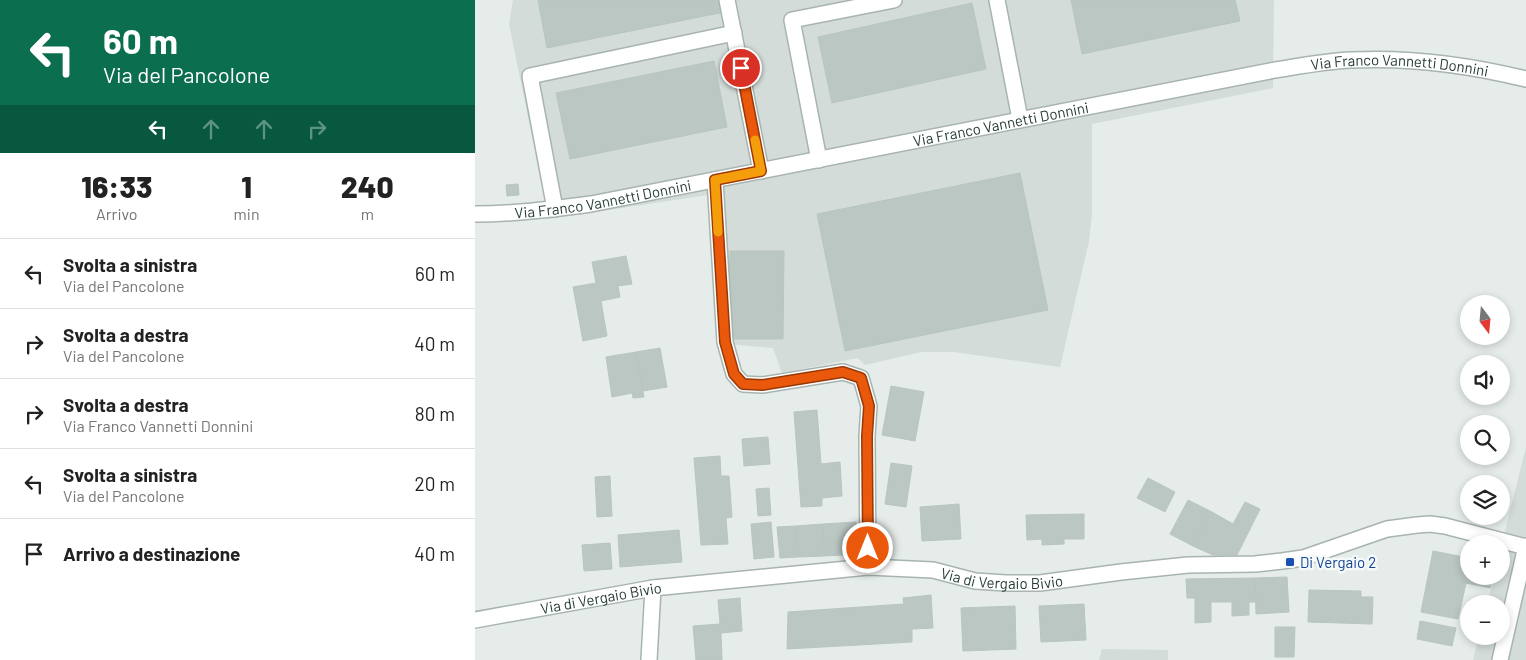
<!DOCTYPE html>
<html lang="it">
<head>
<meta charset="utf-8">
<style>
	body { margin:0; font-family:Barlow,sans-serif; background:#f2f2f2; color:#222; height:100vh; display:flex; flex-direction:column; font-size:19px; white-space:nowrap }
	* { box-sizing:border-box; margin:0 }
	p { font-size:16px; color:#767676 }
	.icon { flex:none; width:28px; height:28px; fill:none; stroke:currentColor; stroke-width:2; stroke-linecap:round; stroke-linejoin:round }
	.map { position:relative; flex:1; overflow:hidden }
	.sheet { display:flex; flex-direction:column; background:#fff; width:475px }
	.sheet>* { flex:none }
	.guide { background:#0b6e4f; color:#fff; overflow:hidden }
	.needle { width:32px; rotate:164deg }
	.controls { position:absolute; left:985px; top:295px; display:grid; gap:10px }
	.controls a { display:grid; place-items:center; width:50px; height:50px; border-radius:50%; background:#fff; box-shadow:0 2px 8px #0003; font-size:25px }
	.pin { position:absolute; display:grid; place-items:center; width:42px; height:42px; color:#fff; margin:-21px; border:2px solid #fff; border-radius:50%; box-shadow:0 1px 5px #0007 }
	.me { position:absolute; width:55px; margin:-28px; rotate:0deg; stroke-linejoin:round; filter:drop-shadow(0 0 4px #0008) }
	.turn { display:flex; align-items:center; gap:18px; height:105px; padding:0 20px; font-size:22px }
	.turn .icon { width:65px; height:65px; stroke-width:2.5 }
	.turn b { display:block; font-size:35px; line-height:42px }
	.lanes { display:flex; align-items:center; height:48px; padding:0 20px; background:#0003; justify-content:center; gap:25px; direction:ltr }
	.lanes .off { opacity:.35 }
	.eta { display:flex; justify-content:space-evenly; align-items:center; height:85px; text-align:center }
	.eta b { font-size:30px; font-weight:800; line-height:35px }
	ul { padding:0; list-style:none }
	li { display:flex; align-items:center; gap:15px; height:70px; padding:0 20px; border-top:1px solid #e0e0e0 }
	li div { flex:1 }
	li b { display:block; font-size:19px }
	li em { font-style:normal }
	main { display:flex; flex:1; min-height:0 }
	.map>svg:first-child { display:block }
	.built { fill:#d3dcd8 }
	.building { fill:#bac7c2; stroke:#b8c5c0 }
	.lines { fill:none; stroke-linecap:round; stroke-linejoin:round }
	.minor-casing { stroke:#a8b4b0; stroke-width:18 }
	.minor { stroke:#fff; stroke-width:15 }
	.route-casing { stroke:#983908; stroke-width:12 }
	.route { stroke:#ea580c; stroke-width:9 }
	.slow { stroke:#f59e0b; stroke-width:9 }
	.transit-dot { fill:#1a4fb4; stroke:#f5f9f7; stroke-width:2 }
	.labels { text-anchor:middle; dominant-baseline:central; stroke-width:5; stroke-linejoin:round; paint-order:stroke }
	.street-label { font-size:15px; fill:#263c37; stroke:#f5f9f7 }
	.transit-label { font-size:15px; fill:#164399; stroke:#f5f9f7; text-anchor:start }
</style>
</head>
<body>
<main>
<section class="sheet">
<div class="guide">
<div class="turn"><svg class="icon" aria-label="left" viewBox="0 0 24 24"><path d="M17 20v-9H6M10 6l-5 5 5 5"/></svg><div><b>60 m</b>Via del Pancolone</div></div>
<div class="lanes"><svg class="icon" aria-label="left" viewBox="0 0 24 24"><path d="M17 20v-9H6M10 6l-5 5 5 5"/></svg><svg class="icon off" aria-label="ahead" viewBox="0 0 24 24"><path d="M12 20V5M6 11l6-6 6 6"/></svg><svg class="icon off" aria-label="ahead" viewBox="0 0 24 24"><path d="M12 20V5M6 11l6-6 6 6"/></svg><svg class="icon off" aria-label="right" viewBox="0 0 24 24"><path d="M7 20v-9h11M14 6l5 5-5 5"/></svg></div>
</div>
<div class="eta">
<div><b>16:33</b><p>Arrivo</p></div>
<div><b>1</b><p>min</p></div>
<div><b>240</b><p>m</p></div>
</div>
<ul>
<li><svg class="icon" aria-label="left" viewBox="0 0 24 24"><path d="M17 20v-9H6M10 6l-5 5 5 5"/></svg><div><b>Svolta a sinistra</b><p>Via del Pancolone</p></div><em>60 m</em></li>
<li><svg class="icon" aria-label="right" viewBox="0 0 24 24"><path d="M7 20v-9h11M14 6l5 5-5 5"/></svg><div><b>Svolta a destra</b><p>Via del Pancolone</p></div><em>40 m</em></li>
<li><svg class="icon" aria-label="right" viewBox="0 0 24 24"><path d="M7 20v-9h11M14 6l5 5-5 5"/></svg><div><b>Svolta a destra</b><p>Via Franco Vannetti Donnini</p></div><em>80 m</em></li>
<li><svg class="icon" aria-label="left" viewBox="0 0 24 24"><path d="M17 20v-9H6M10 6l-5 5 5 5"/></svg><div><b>Svolta a sinistra</b><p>Via del Pancolone</p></div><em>20 m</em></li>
<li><svg class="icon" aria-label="arrive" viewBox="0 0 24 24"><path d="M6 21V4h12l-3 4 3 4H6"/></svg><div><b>Arrivo a destinazione</b></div><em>40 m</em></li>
</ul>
</section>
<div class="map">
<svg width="1051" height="660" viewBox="0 0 1051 660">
	<rect width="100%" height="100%" fill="#e5ece9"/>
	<g class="built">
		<path d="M38 0H799L798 88 617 124V214L614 241 585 367 479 352H446L390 365 383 358 307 373 298 348 253 344 246 193 74 219 34 24Z"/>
		<path d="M1051 447V660H998L1004 636H1026V604H1012L1019 576H1026V547Z"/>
		<path d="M627 649 693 650V660H624Z"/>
	</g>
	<g class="building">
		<path d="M63 0H247L249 12 72 48Z"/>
		<path d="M596 0H760L765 21 607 54Z"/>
		<path d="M497 3 511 69 357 103 343 37Z"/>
		<path d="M239 61 252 127 95 159 81 93Z"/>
		<path d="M545 173 573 310 370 351 342 214Z"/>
		<path d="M43 184 44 195 32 196 31 185Z"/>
		<path d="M255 251H309L308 339H253Z"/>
		<path d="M151 256 157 284 143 286 145 297 126 301 132 336 108 341 98 287 121 283 117 262Z"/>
		<path d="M185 348 192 387 168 391 161 352Z"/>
		<path d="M161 352 169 397 158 398 157 393 137 397 131 357Z"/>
		<path d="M416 386 449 392 440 441 407 435Z"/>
		<path d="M342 410 346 464 365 462 367 496 347 498V506L326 507 319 412Z"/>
		<path d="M293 437 295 464 269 466 267 439Z"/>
		<path d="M245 456 246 476H254L257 517 251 518 253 544 226 545 219 458Z"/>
		<path d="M416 463 437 466 431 507 410 504Z"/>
		<path d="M135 476 137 516 122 517 120 477Z"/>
		<path d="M673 478 700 492 690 512 662 498Z"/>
		<path d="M294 488 296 515 283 516 281 489Z"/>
		<path d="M713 500 737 512 718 546 695 534Z"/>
		<path d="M770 502 785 509 762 555H738L718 546 737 512 758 524Z"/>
		<path d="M484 504 486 539 447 541 445 507Z"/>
		<path d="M609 514V539H589V544L567 545V539L552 540 551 515Z"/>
		<path d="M296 522 299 557 279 559 276 524Z"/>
		<path d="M381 522 383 554 349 556 348 524Z"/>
		<path d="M348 524 349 556 323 557 321 526Z"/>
		<path d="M321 526 323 557 305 558 302 527Z"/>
		<path d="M204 530 207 562 145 567 143 535Z"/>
		<path d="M135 543 137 569 109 571 107 545Z"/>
		<path d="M958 551 994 558V576H1017L1015 588 991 583 983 619 946 612Z"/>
		<path d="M812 577 814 612 781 614 780 578Z"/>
		<path d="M780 578 781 602H774V615L757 616V602H736V622L720 623V598H712L711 579Z"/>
		<path d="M834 590 886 591V597H898L897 624 833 622Z"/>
		<path d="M456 595 458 628 437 629V642L312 649 313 612 429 604 428 598Z"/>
		<path d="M265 598 267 631 246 633 247 660H221L218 626 245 624 243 600Z"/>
		<path d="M609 604 611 640 566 642 564 606Z"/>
		<path d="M540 606 541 649 488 651 486 608Z"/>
		<path d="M945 621 981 628 977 646 942 639Z"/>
		<path d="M800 627H820L819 657H800Z"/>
	</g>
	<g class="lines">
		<g class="minor-casing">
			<g id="minor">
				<path d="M252 0 286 171"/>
				<path d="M522 0 545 119"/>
				<path d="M344 160 317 20 419 0"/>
				<path d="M240 180 250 342 259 374 268 384 287 385 368 372 386 378 394 406 392 436 393 567"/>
				<path d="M80 209 55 76 259 33"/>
				<path id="s1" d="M0 214C39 214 78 209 116 204L800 70C825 66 851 61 876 60 935 57 994 65 1051 79"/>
				<path id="s2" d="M0 620 178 588 393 567 458 570 500 581 531 583H565L646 572 713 565 780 564 807 561 828 558 912 529 942 525 955 524 970 526 1051 547"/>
				<path d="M174 660 178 588"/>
				<path d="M1025 660 1051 546"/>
			</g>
		</g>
		<use href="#minor" class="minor"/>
	</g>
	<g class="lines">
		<g class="route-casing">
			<path id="route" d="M266 68 286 171 240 180 250 342 259 374 268 384 287 385 368 372 386 378 394 406 392 436 393 548"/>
		</g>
		<use href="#route" class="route"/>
		<path class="slow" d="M243 232 240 180 286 171 280 140"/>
	</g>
	<rect class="transit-dot" x="810" y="557" width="10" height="10" rx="2.5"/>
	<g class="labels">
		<g class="street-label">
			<text stroke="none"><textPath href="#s1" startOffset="939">Via Franco Vannetti Donnini</textPath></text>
			<text stroke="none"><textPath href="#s1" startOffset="534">Via Franco Vannetti Donnini</textPath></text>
			<text stroke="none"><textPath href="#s1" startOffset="129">Via Franco Vannetti Donnini</textPath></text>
			<text stroke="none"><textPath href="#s2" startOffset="532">Via di Vergaio Bivio</textPath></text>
			<text stroke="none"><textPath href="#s2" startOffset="128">Via di Vergaio Bivio</textPath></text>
		</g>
		<g class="transit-label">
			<text x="825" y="562">Di Vergaio 2</text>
		</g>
	</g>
</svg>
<div class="controls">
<a><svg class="needle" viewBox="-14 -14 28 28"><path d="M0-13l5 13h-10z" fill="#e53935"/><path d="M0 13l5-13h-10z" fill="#767676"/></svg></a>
<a><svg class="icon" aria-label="sound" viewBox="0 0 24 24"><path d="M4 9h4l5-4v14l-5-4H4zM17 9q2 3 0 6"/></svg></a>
<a><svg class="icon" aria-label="search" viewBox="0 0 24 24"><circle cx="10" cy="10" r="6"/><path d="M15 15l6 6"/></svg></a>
<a><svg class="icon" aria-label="layers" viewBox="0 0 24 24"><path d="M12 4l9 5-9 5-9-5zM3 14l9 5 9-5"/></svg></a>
<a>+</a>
<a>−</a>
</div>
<div class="pin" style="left:266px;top:68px;background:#d93025"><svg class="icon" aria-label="arrive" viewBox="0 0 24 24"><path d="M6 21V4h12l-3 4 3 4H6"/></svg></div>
<svg class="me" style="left:393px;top:548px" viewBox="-20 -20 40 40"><circle r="17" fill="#ea580c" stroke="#fff" stroke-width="3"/><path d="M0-11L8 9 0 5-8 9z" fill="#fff"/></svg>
</div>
</main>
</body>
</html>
